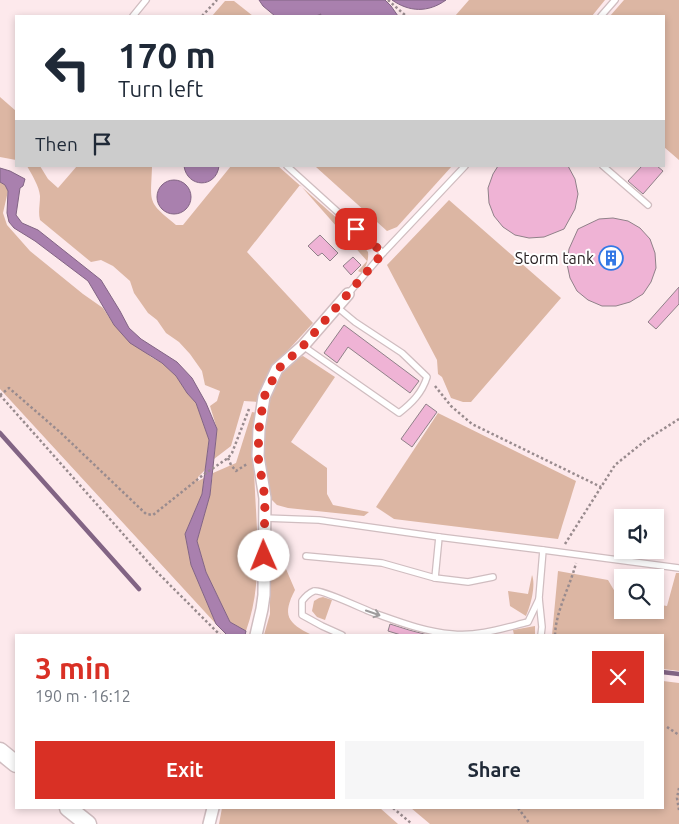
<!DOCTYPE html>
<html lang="en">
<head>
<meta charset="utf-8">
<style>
	body { margin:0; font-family:Ubuntu,sans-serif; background:#f6f6f7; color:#1f2937; height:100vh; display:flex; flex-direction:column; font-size:19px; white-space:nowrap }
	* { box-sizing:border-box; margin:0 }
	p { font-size:16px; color:#747a83 }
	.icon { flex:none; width:28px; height:28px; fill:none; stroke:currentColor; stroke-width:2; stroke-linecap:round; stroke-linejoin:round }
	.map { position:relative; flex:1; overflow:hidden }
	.sheet { position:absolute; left:15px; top:634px; width:649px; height:175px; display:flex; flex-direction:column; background:#fff; border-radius:0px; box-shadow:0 2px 8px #0003 }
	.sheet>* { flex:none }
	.banner { position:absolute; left:15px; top:15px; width:650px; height:152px; border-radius:0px; box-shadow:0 2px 8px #0003; background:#fff; color:#1f2937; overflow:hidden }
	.controls { position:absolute; left:614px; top:509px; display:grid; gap:10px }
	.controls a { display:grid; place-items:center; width:50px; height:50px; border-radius:0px; background:#fff; box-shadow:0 2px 8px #0003; font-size:25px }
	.pin { position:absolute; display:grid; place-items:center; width:42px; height:42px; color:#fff; margin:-21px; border-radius:10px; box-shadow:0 2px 8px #0006 }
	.me { position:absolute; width:55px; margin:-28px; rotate:359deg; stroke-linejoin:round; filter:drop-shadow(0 0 4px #0008) }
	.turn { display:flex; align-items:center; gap:18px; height:105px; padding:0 20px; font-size:22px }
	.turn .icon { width:65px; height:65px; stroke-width:2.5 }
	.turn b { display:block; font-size:35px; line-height:42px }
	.then { display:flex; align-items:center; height:48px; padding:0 20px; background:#0003; gap:10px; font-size:19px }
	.round { display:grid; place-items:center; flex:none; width:52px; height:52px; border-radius:0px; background:#f6f6f7 }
	.summary { display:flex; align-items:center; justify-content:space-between; height:85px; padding:0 20px }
	h1 { font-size:30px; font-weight:700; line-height:38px; color:#d93025 }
	.button { display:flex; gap:10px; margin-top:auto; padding:10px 20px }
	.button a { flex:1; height:58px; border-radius:0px; background:#d93025; color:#fff; font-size:20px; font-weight:700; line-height:58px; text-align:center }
	.button a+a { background:#f6f6f7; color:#1f2937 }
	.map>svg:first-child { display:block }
	.green { fill:#dcb6a3 }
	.water { fill:#a980ae; stroke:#826484 }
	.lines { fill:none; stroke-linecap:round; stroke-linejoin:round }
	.stream { stroke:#826484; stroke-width:4.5 }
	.building { fill:#efb3d5; stroke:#908189 }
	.lane-casing { stroke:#d0bdc0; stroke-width:8 }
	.street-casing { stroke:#d0bdc0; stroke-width:14 }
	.secondary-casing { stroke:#d0bdc0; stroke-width:19 }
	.path { stroke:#998b8e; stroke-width:2.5; stroke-dasharray:2.5 2.5; stroke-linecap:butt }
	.lane { stroke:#fff; stroke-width:5.5 }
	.street { stroke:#fff; stroke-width:11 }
	.secondary { stroke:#fff; stroke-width:16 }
	.oneway { stroke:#9e9b9c }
	.route { stroke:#d93025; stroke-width:9; stroke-dasharray:0 16.2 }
	.labels { text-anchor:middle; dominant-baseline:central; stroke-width:4; stroke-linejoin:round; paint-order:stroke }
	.poi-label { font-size:16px; fill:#282123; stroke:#fff; text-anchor:end }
</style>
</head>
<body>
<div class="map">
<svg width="679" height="824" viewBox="0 0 679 824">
	<rect width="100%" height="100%" fill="#fde9ec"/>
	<g class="green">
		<path d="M469 0H605L592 16H455Z"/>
		<path d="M624 0H679V160L664 147V16H610Z"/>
		<path d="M225 1H234L253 16H212Z"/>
		<path d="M0 97 16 111V160L0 157Z"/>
		<path d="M27 166H40L48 179 58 188 77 166H152C151 203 146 201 176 225H183L231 166H278L348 228 368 252C369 259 366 267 362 273L358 271 367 261 300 185 247 252 313 323 271 369 264 383 259 402 244 401 231 446 214 459 217 429 210 406 217 401 220 391 205 385 202 371 190 354 179 342 166 333 157 320 148 313 134 293 130 281 113 266 101 260 91 262 40 220C38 212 40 205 40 196 39 186 32 175 27 166Z"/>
		<path d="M452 166 397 227 387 231 316 167Z"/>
		<path d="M0 182 5 185 8 191 3 213 7 225 15 234 30 251 83 294 103 308 114 325 151 357 162 363 176 376 187 393 196 403 209 440 205 470 198 477V481L204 478 202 494 185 534 191 565 216 624 0 389Z"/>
		<path d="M449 200 561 298 471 402H463L451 398 442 377 438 374 437 360 387 265Z"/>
		<path d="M303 356 335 377 291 442 327 468V494L333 505 369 512 364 516 288 508 277 505 271 499C268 481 263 463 262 445 262 438 264 430 265 423 270 398 275 363 303 356Z"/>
		<path d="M252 412 258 413C257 428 254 444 254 459 254 516 266 575 246 631L230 622 206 572 197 541 210 495 213 473 236 463Z"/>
		<path d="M438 413 576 481 558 539 394 519 376 507Z"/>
		<path d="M282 544 286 569 295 590C282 615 287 623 312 635H264L270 614V569L273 546Z"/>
		<path d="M558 571 608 580 618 597 622 598V610H655V604L667 606 676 573H679V671L663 669 662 635H552Z"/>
		<path d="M532 575C536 585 531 605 526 616L510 606 508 591 528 594Z"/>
		<path d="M323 597 332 600 325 620 317 617 312 611 314 601 319 598Z"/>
		<path d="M535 626V635H514L513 630Z"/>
		<path d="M663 681 679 683V824H430L411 808H662Z"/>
		<path d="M222 808H380L398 824H219Z"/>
	</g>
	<g class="water">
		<path d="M259 0H385L391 6 398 16H320L321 14 316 16H275L263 6Z"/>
		<path d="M392 0H446C428 13 409 12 392 0Z"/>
		<path d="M184 166H219C216 189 187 188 184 166Z"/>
		<path d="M0 168 10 171 25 179 23 186 20 188 16 215 22 223 38 230 101 280 120 311 129 328 141 339 177 362 192 378 206 403 217 429 216 439 210 495 197 541 206 572 230 622 246 631 245 635H227L216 624 191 565 185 534 202 494 209 440 196 403 187 393 176 376 162 363 130 343 114 325 88 281 35 241 14 228 9 222 7 213 8 191 5 185 0 182Z"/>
		<circle cx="174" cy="197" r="17"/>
	</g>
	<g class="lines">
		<g class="stream">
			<path d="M0 433 139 589"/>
			<path d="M662 672 679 674"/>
		</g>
	</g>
	<g class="building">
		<path d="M498 166H568L575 179 578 194 575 209 564 229 544 237 529 238 515 235 503 227 494 216 489 203 488 188 493 174Z"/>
		<path d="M642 166H657L663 171 643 194 628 181Z"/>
		<path d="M613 218 628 221 640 228 650 239 655 253 656 268 651 282 643 294 630 302 616 306H602L588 300 577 291 570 278 567 264 569 249 578 229 599 219Z"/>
		<path d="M320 235 338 253 330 261 322 253 318 256 308 246Z"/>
		<path d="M353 257 361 265 351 275 343 266Z"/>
		<path d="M679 287V304L656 329 648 322Z"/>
		<path d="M344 325 419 381 410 393 348 347 337 363 324 353Z"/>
		<path d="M426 404 437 412 412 447 401 439Z"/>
		<path d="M390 624 409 630 428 635H401L388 631Z"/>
	</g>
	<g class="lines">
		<g class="lane-casing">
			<g id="lane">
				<path d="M133 16 146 0"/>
				<path d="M601 16 615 0"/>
				<path d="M287 166 383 253"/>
				<path d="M603 166 648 205"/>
				<path d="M348 294 383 253 465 166"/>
				<path d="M303 346 399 413C412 403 422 393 427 377L402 353 355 322 337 307"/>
				<path d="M264 518 319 520 439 537 543 550 539 598 542 627 541 635"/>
				<path d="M543 550 679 568"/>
				<path d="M306 556 382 563 435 578 468 582 493 577"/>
				<path d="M435 578 439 537"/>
				<path d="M342 635 322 626 302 615V601C305 597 309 593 314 591 321 589 361 608 371 612 397 621 424 632 452 634 477 637 504 628 528 622L539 599"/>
			</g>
		</g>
		<g class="street-casing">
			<g id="street">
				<path d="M256 635 262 609 264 595 265 498 258 456 259 429 264 397 277 369 303 346 348 294"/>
				<path d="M209 824 213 808"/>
			</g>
		</g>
		<g class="secondary-casing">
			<g id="secondary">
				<path d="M0 751 16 764"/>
				<path d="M68 808 88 824"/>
			</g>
		</g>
		<g class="path">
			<path d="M388 0 406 16"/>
			<path d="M202 16 217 0"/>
			<path d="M435 386 451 406 472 424 601 487"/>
			<path d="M0 395 9 388 61 433 146 514 153 515 203 475 228 458 232 453 249 409"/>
			<path d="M0 395 155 570 220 635"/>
			<path d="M228 458 231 465 236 471 247 464"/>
			<path d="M565 544 615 465 646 440 679 419"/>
			<path d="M555 635C556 610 570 587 576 563"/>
			<path d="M667 727 679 735"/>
			<path d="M679 788 677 798 679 810"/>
			<path d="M393 808 412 824"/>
			<path d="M518 808 530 824"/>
		</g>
		<use href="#lane" class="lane"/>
		<use href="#street" class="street"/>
		<use href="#secondary" class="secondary"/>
	</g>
	<defs><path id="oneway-shaft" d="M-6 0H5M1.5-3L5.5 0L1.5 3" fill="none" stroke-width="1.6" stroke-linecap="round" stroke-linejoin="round" transform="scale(1.25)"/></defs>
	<use class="oneway" href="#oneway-shaft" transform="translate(373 613) rotate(19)"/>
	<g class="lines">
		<path class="route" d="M264 556 265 498 258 456 259 429 264 397 278 369 303 346 383 253 356 229"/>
	</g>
	<defs>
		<g id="building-ring" transform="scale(1.25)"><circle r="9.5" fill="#fff" stroke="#3378e5" stroke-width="1.5"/><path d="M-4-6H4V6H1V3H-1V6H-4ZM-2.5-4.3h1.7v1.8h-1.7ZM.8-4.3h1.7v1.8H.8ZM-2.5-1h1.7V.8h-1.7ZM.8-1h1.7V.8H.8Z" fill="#3378e5"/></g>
	</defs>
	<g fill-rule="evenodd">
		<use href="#building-ring" x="611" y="258"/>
	</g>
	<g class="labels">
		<g class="poi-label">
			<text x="594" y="258">Storm tank</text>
		</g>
	</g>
</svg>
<div class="controls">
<a><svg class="icon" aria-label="sound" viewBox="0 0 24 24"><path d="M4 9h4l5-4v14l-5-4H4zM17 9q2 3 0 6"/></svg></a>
<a><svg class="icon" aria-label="search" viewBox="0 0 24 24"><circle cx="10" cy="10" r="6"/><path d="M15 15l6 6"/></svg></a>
</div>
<div class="pin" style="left:356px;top:229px;background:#d93025"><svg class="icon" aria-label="arrive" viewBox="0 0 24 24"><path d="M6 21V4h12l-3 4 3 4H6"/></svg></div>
<svg class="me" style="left:264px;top:556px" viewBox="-20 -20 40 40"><circle r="19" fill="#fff"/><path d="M0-13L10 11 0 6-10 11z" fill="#d93025"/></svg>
<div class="banner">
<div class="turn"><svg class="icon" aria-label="left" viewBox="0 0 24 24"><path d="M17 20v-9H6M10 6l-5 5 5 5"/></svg><div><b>170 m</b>Turn left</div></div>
<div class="then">Then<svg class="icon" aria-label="arrive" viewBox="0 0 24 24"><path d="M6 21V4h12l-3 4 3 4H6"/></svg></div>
</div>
<section class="sheet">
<div class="summary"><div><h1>3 min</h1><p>190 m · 16:12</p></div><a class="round" style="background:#d93025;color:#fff"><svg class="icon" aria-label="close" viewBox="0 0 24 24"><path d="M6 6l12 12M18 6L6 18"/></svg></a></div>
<div class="button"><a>Exit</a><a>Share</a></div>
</section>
</div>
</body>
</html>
